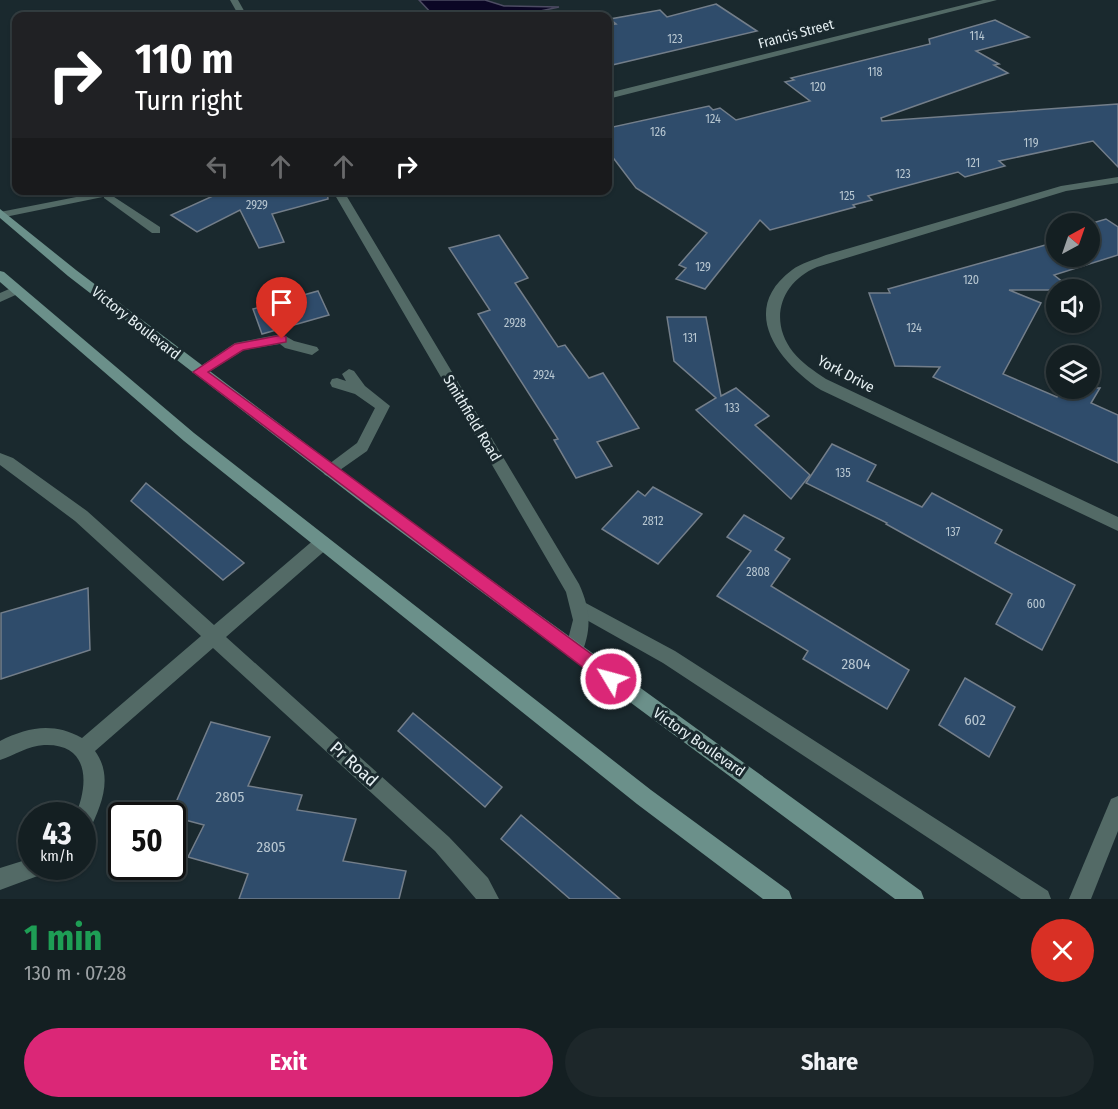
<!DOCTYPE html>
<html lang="en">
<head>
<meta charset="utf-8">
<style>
	body { margin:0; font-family:"Fira Sans Condensed",sans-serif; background:#1d272a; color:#f1f3f6; height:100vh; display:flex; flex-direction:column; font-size:22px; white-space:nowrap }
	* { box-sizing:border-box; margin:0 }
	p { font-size:20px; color:#9da2a5 }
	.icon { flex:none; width:33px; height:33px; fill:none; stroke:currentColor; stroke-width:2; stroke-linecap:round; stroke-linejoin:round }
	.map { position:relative; height:899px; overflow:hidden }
	.side { display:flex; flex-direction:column; background:#141f22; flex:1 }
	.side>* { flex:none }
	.banner { position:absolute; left:12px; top:12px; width:600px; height:183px; border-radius:12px; box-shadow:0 2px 4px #0004,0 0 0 2px #333d40; background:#202124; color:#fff; overflow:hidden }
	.needle { width:39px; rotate:40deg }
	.controls { position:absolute; left:1046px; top:213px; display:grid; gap:12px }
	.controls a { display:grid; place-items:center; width:54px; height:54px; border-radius:50%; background:#141f22; box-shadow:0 2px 4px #0004,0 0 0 2px #333d40; font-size:30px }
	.speed { position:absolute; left:18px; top:802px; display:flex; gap:12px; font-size:30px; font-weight:700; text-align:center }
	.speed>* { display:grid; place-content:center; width:78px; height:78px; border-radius:50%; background:#141f22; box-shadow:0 2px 4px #0004,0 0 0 2px #333d40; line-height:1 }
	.speed small { font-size:15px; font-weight:400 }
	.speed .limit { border:3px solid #111; border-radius:9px; background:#fff; color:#111 }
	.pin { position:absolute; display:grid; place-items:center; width:51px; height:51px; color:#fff; margin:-62px -26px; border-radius:50% 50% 50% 0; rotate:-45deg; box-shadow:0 0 6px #0007 }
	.pin .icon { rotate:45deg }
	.me { position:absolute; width:66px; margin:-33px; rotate:307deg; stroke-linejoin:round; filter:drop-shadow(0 0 4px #0008) }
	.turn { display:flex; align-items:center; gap:21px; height:126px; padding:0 24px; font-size:27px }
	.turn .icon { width:78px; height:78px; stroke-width:2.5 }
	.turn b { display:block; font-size:42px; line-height:51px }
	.lanes { display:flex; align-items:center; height:57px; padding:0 24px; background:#0003; justify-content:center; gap:30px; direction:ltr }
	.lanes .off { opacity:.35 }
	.round { display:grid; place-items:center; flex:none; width:63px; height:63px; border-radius:32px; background:#1d272a }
	.summary { display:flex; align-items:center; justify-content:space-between; height:102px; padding:0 24px }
	h1 { font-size:36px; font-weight:700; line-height:45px; color:#1e9e55 }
	.action { display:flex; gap:12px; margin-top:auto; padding:12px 24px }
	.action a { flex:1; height:69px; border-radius:36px; background:#db2777; color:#fff; font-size:24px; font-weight:700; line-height:69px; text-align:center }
	.action a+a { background:#1d272a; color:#f1f3f6 }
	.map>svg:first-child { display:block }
	.water { fill:#0b0625; stroke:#4d4c63; stroke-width:1.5 }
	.building { fill:#2f4c6b; stroke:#737e8a; stroke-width:1.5 }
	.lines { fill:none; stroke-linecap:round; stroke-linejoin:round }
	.service { fill:#536a66; fill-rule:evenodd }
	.minor { fill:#536a66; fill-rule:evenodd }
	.secondary { fill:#6b908a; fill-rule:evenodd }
	.route { fill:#db2777; stroke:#8e194d; stroke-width:1.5 }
	.labels { text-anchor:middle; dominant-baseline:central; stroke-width:6; stroke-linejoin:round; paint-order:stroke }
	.number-label { font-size:12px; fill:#b8c7d1 }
	.far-street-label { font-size:14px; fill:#e6f0f3; stroke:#1a292e }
	.street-label { font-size:15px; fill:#e6f0f3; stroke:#1a292e }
	.near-number-label { font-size:15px; fill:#b8c7d1 }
	.near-street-label { font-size:18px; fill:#e6f0f3; stroke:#1a292e }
</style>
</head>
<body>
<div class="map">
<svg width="1118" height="899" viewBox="0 0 1118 899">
	<rect width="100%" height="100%" fill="#1a292e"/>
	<path class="water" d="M419 0H485L504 6 559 7 517 16H434Z"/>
	<g class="building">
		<path d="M716 4 757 31 608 66V25L616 24 610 19 660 10 667 17Z"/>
		<path d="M995 20 1029 37 976 51 999 64 994 65 1008 73 881 118 882 121 1118 104V167L1093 141 999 161 1005 166 965 177 958 172 868 196 872 200 853 205 855 207 770 230 760 220 705 289 676 279 686 268 679 265 707 233 636 188 608 151V128L709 106 713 110 720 108 736 120 810 101 785 82 794 80 791 78 930 44 929 39Z"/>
		<path d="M226 190H327L328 199 272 214 284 242 259 248 240 210 197 232 171 215Z"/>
		<path d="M1106 219 1118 227V255L1054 275 1073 290H1009L1041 303 1003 374 1057 397 1062 388H1100L1091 403 1118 415V463L933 377 940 367 895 366 869 293H890L888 289 1056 242V256H1089V224Z"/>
		<path d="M499 235 528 278 515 283 558 347 565 345 589 378 603 373 639 428 597 442 612 466 576 478 554 440 558 439 478 314 490 310 449 248Z"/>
		<path d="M318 291 329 315 262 334 253 309Z"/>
		<path d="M667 317H706L721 396 736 388 769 416 755 425 810 475 791 499 696 410 716 398 674 361Z"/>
		<path d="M832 444 876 465 867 481 922 507 932 493 1002 530 995 543 1075 585 1042 650 996 624 1012 594 886 524 887 523 806 483Z"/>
		<path d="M146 483 244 563 223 580 131 501Z"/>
		<path d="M653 487 702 514 658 564 602 529 638 491 645 496Z"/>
		<path d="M744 515 784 538 775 550 790 559 771 586 909 670 887 709 803 659 808 651 717 596 751 551 727 537Z"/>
		<path d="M88 588 90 650 1 679V613Z"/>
		<path d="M965 678 1015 707 989 757 939 725Z"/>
		<path d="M413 713 502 787 485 807 398 731Z"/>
		<path d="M211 722 270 737 248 786 302 795 297 810 356 819 343 861 406 871 399 899H239L248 874 188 857 204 825 170 816Z"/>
		<path d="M521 815 620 899H570L501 839Z"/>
	</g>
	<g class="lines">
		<g class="service">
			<path d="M108 193 160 227V233H152L104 198V194Z"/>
			<path d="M16 286 20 287V293L0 302V293Z"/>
			<path d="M282 334 294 341 317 347 319 350 312 355 285 348 280 344 244 350 204 375 199 377 192 372 235 343Z"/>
			<path d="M349 369 354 371 365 386 390 406 367 451 330 477 325 475 322 471 325 467 357 443 375 408 355 394 332 387 330 383 332 379 337 378 346 381 342 374Z"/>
			<path d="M0 453 13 458 87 511 214 625 316 538 322 536 328 538 330 543 328 548 226 637 449 837 488 878 499 899H476L435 851 213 648 95 751C114 777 101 806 89 831L82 834V816H75C89 785 90 743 44 745 28 746 15 755 0 760V741C28 727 53 722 82 738L201 636 75 521 0 465Z"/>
			<path d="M582 601 675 651 1048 891 1051 899H1021L663 663 576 614 573 609 576 604Z"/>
			<path d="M32 858V867H47L43 874 0 890V868Z"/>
		</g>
		<g class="minor">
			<path d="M230 0H238L247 16H239Z"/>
			<path d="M983 0H997L608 99V93Z"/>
			<path d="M1118 177V183L1066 191 817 267C781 282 768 320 793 352 802 363 814 371 826 379L1118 517V531L821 390C780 363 737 311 792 270 801 263 814 260 826 255L1061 186Z"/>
			<path d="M112 190H137L0 218V212Z"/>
			<path d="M332 190H343L579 584C591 610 592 631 580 657L574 659 568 657 565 651 573 620 566 592Z"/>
			<path d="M1118 796V831L1091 899H1069L1111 799Z"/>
		</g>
		<g class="secondary">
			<path d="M0 209 76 270 378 498 921 891 924 899H895L366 506 68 276 0 218Z"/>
			<path d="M0 271 4 272 194 433 651 790 789 891 792 899H763L637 804 184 441 0 282Z"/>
		</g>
	</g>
	<path class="route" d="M282 335 286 337V342L243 350 208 372 617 673 619 679 617 684 611 686 605 684 193 372 235 344Z"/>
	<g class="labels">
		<g class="number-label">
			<text x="977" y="36">114</text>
			<text x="675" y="39">123</text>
			<text x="875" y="72">118</text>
			<text x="818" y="87">120</text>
			<text x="713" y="119">124</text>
			<text x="658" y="132">126</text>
			<text x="1031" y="143">119</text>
			<text x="973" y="163">121</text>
			<text x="903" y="174">123</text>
			<text x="847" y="196">125</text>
			<text x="257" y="205">2929</text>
			<text x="703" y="267">129</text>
			<text x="971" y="280">120</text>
			<text x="515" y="323">2928</text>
			<text x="914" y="328">124</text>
			<text x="690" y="338">131</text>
			<text x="544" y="375">2924</text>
			<text x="732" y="408">133</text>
			<text x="843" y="473">135</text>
			<text x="653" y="521">2812</text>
			<text x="953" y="532">137</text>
			<text x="758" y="572">2808</text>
			<text x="1036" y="604">600</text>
		</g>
		<g class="far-street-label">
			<text transform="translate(796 34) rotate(-15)">Francis Street</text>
		</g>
		<g class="street-label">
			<text transform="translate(136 323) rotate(38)">Victory Boulevard</text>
			<text transform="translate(846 374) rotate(28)">York Drive</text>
			<text transform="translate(472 418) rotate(59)">Smithfield Road</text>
			<text transform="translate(699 742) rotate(35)">Victory Boulevard</text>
		</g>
		<g class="near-number-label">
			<text x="856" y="664">2804</text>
			<text x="975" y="720">602</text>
			<text x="230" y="797">2805</text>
			<text x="271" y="847">2805</text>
		</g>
		<g class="near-street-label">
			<text transform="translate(354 764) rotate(42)">Pr Road</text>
		</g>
	</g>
</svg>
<div class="controls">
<a><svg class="needle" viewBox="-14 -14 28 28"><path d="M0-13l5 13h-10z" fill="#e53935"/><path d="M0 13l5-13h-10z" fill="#9da2a5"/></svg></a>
<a><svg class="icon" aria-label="sound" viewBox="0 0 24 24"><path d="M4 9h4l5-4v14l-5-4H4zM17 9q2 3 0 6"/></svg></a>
<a><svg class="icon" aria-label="layers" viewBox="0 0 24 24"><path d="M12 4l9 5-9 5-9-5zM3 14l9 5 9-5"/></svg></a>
</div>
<div class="speed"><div>43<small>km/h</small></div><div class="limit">50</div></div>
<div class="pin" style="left:282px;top:339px;background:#d93025"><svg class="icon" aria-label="arrive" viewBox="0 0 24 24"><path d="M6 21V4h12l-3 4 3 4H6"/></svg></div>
<svg class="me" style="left:611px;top:679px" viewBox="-20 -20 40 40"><circle r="17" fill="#db2777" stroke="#fff" stroke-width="3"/><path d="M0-11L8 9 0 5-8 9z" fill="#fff"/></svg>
<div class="banner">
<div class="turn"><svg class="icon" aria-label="right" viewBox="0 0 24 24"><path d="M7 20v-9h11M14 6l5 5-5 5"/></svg><div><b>110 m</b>Turn right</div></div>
<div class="lanes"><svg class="icon off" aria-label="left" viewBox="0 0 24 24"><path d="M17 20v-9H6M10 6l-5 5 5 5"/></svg><svg class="icon off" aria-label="ahead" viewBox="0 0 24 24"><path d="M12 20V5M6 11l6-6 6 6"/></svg><svg class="icon off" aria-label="ahead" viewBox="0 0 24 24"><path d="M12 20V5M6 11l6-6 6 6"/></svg><svg class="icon" aria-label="right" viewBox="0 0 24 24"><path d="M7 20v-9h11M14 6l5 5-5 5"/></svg></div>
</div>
</div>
<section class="side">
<div class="summary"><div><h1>1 min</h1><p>130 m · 07:28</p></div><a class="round" style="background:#d93025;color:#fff"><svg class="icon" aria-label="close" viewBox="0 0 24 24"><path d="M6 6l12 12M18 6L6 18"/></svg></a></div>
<div class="action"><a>Exit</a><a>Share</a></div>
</section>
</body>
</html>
